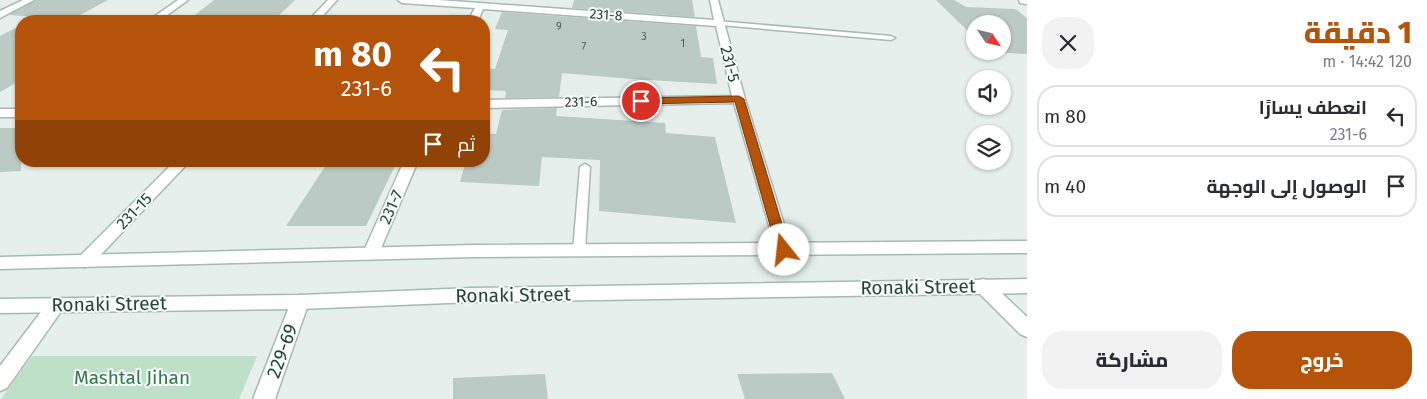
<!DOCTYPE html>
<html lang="ar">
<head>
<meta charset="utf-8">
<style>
	body { margin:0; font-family:"Fira Sans",Cairo,sans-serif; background:#f2f2f3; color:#2b2b33; direction:rtl; height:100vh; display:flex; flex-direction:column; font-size:19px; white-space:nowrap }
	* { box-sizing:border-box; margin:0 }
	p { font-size:16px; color:#7c7c81 }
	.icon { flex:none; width:28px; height:28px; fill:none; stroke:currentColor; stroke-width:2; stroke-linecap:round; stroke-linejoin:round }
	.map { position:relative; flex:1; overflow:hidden; direction:ltr }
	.sheet { display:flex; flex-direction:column; background:#fff; width:400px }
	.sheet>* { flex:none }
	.top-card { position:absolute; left:15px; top:15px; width:475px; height:152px; border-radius:20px; box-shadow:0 1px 4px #0004; direction:rtl; background:#b45309; color:#fff; overflow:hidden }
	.needle { width:32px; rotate:125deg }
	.controls { position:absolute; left:966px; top:15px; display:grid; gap:10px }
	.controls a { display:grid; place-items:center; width:45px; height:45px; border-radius:50%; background:#fff; box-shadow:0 1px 4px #0004; font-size:25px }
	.pin { position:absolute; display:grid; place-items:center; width:42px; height:42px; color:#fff; margin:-21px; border:2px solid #fff; border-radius:50%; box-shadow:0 1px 5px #0007 }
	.me { position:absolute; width:55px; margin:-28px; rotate:344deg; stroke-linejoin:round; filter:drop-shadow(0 0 4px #0008) }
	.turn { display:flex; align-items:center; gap:18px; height:105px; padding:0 15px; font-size:22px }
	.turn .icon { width:65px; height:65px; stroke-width:2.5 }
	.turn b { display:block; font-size:35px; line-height:42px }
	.then { display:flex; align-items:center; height:48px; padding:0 15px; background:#0003; gap:10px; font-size:19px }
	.round { display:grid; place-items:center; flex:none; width:52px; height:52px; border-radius:20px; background:#f2f2f3 }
	.summary { display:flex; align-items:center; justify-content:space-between; height:85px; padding:0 15px }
	h1 { font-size:30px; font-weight:800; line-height:38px; color:#b45309 }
	.primary-button { display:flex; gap:10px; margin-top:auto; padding:10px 15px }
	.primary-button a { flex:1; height:58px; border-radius:20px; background:#b45309; color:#fff; font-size:20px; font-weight:800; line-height:58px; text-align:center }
	.primary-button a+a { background:#f2f2f3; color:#2b2b33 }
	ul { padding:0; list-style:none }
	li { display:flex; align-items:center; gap:15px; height:62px; margin:0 10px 8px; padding:0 5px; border:2px solid #e1e1e2; border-radius:20px }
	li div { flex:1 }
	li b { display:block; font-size:19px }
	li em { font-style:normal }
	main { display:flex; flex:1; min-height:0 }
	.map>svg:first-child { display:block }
	.green { fill:#bfe0c8 }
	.building { fill:#bbcac4 }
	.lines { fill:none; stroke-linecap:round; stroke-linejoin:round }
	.service-casing { stroke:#a8b8b2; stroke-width:3 }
	.minor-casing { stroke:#a8b8b2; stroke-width:3 }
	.tertiary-casing { stroke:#a8b8b2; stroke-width:3 }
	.secondary-casing { stroke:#a4bbb3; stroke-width:3 }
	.service { fill:#fff; fill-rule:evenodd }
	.minor { fill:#fff; fill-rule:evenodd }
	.tertiary { fill:#fff; fill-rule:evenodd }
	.secondary { fill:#fff; fill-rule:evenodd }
	.route { fill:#b45309; stroke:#753606 }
	.labels { text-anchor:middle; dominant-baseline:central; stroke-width:4; stroke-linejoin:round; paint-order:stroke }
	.far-number-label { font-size:11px; fill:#4a645c }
	.far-street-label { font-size:14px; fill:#24423a; stroke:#f7fbf9 }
	.street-label { font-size:16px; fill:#24423a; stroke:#f7fbf9 }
	.near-street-label { font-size:19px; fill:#24423a; stroke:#f7fbf9 }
	.near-park-label { font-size:19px; fill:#2d7a4b; stroke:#f7fbf9 }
</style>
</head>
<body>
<main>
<section class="sheet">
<div class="summary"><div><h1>1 دقيقة</h1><p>120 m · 14:42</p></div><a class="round"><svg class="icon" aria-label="close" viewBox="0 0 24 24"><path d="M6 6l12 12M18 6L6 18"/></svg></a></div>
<ul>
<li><svg class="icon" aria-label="left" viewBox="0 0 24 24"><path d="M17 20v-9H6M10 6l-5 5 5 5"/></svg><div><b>انعطف يسارًا</b><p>231-6</p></div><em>80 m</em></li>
<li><svg class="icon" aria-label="arrive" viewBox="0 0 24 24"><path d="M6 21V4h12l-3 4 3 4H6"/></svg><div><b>الوصول إلى الوجهة</b></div><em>40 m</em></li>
</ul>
<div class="primary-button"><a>خروج</a><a>مشاركة</a></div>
</section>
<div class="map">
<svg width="1027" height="399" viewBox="0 0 1027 399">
	<rect width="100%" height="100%" fill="#e6efeb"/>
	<path class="green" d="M32 356H257L239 399H1Z"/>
	<g class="building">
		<path d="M36 0H108L69 21H29L37 17 9 15Z"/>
		<path d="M214 0H295L273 21 190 19Z"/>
		<path d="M574 0H692L695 17 572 8Z"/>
		<path d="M936 0H954L966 7 1015 9 1027 18V54L990 52 988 51H1002V24H975V38Z"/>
		<path d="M502 12 696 26 701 57 713 58 717 84 631 79 562 73 559 97 505 98 506 91 484 90V68L495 69 508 30 495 29Z"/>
		<path d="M21 25V80L0 92V36Z"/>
		<path d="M557 108 556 116 665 123 666 133 715 137 736 223 599 211 600 160 542 157 539 186 460 182 466 161H484V133L496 134 502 110Z"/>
		<path d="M0 128H21V171L0 172Z"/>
		<path d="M328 162 395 166 366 226H286Z"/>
		<path d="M832 373 845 399H745L737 374Z"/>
		<path d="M545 374 548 399H453V378Z"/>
	</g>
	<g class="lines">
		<g class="service-casing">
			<g id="service">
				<path d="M717 21 891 36 895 38 891 40 720 25H717Z"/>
				<path d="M585 164 590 167 585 251 583 254H575L573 251 580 167Z"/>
			</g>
		</g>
		<g class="minor-casing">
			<g id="minor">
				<path d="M23 0H34L0 18V11Z"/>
				<path d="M178 0H188L159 21H148Z"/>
				<path d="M328 0H337L318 21H308Z"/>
				<path d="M398 0H439L714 20 710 0H718L745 99 792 250 790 254 784 256 778 254 776 250 734 103 484 108V100L732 96 716 26 483 9 478 21H468L475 8 402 3Z"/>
				<path d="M1019 0H1027V4L1020 3Z"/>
				<rect x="0" y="109" width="21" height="8"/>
				<path d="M175 161H190L91 265 85 267 79 265 77 261 79 257Z"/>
				<path d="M404 161H418L379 253 377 257 371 259 365 257 363 253Z"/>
				<path d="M300 295 306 297 309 302 275 399H253L291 302 294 297Z"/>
				<path d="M56 298 62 300 65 305 62 310 7 388 0 391V366L50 300Z"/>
			</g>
		</g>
		<g class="tertiary-casing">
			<path id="tertiary" d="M983 279 989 281 1027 317V337L1020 334 977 291 974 286 977 281Z"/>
		</g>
		<g class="secondary-casing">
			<g id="secondary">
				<path d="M1027 241V253L474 257 0 269V257L474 245Z"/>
				<path d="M1027 279V293L473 302 300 309 0 313V299L300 295 473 288Z"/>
			</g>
		</g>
		<use href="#service" class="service"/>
		<use href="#minor" class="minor"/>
		<use href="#tertiary" class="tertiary"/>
		<use href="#secondary" class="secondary"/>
	</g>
	<path class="route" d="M739 96 744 99 790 250 788 253H779L777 250 735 102 641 104 636 101 641 98Z"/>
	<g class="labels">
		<g class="far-number-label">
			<text x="559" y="26">9</text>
			<text x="644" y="36">3</text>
			<text x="683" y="43">1</text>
			<text x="584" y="46">7</text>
		</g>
		<g class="far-street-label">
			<text transform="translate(606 15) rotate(4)">231-8</text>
			<text transform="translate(581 102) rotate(-1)">231-6</text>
		</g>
		<g class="street-label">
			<text transform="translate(730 64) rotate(76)">231-5</text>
			<text transform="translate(391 207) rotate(-66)">231-7</text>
			<text transform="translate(134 211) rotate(-46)">231-15</text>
		</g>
		<g class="near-street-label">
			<text transform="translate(918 287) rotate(-1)">Ronaki Street</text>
			<text transform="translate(513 295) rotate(-1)">Ronaki Street</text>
			<text transform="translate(109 304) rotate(-1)">Ronaki Street</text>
			<text transform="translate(282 351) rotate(-70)">229-69</text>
		</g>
		<g class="near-park-label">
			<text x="132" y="377">Mashtal Jihan</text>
		</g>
	</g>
</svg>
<div class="controls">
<a><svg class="needle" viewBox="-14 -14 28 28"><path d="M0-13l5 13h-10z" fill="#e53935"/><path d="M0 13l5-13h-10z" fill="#7c7c81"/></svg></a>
<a><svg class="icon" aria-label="sound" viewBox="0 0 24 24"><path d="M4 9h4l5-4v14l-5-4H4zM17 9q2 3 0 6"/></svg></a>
<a><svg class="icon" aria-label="layers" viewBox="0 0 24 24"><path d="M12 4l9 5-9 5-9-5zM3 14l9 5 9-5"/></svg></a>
</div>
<div class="pin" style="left:641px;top:101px;background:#d93025"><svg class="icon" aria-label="arrive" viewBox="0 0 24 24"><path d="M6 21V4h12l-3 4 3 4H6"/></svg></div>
<svg class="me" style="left:784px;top:250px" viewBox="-20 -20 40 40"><circle r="19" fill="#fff"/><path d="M0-13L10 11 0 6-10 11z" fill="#b45309"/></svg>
<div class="top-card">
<div class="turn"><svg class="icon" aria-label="left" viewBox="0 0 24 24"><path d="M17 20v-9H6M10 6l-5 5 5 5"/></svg><div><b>80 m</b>231-6</div></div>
<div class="then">ثم<svg class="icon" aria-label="arrive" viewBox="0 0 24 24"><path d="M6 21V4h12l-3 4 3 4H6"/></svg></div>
</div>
</div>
</main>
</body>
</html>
